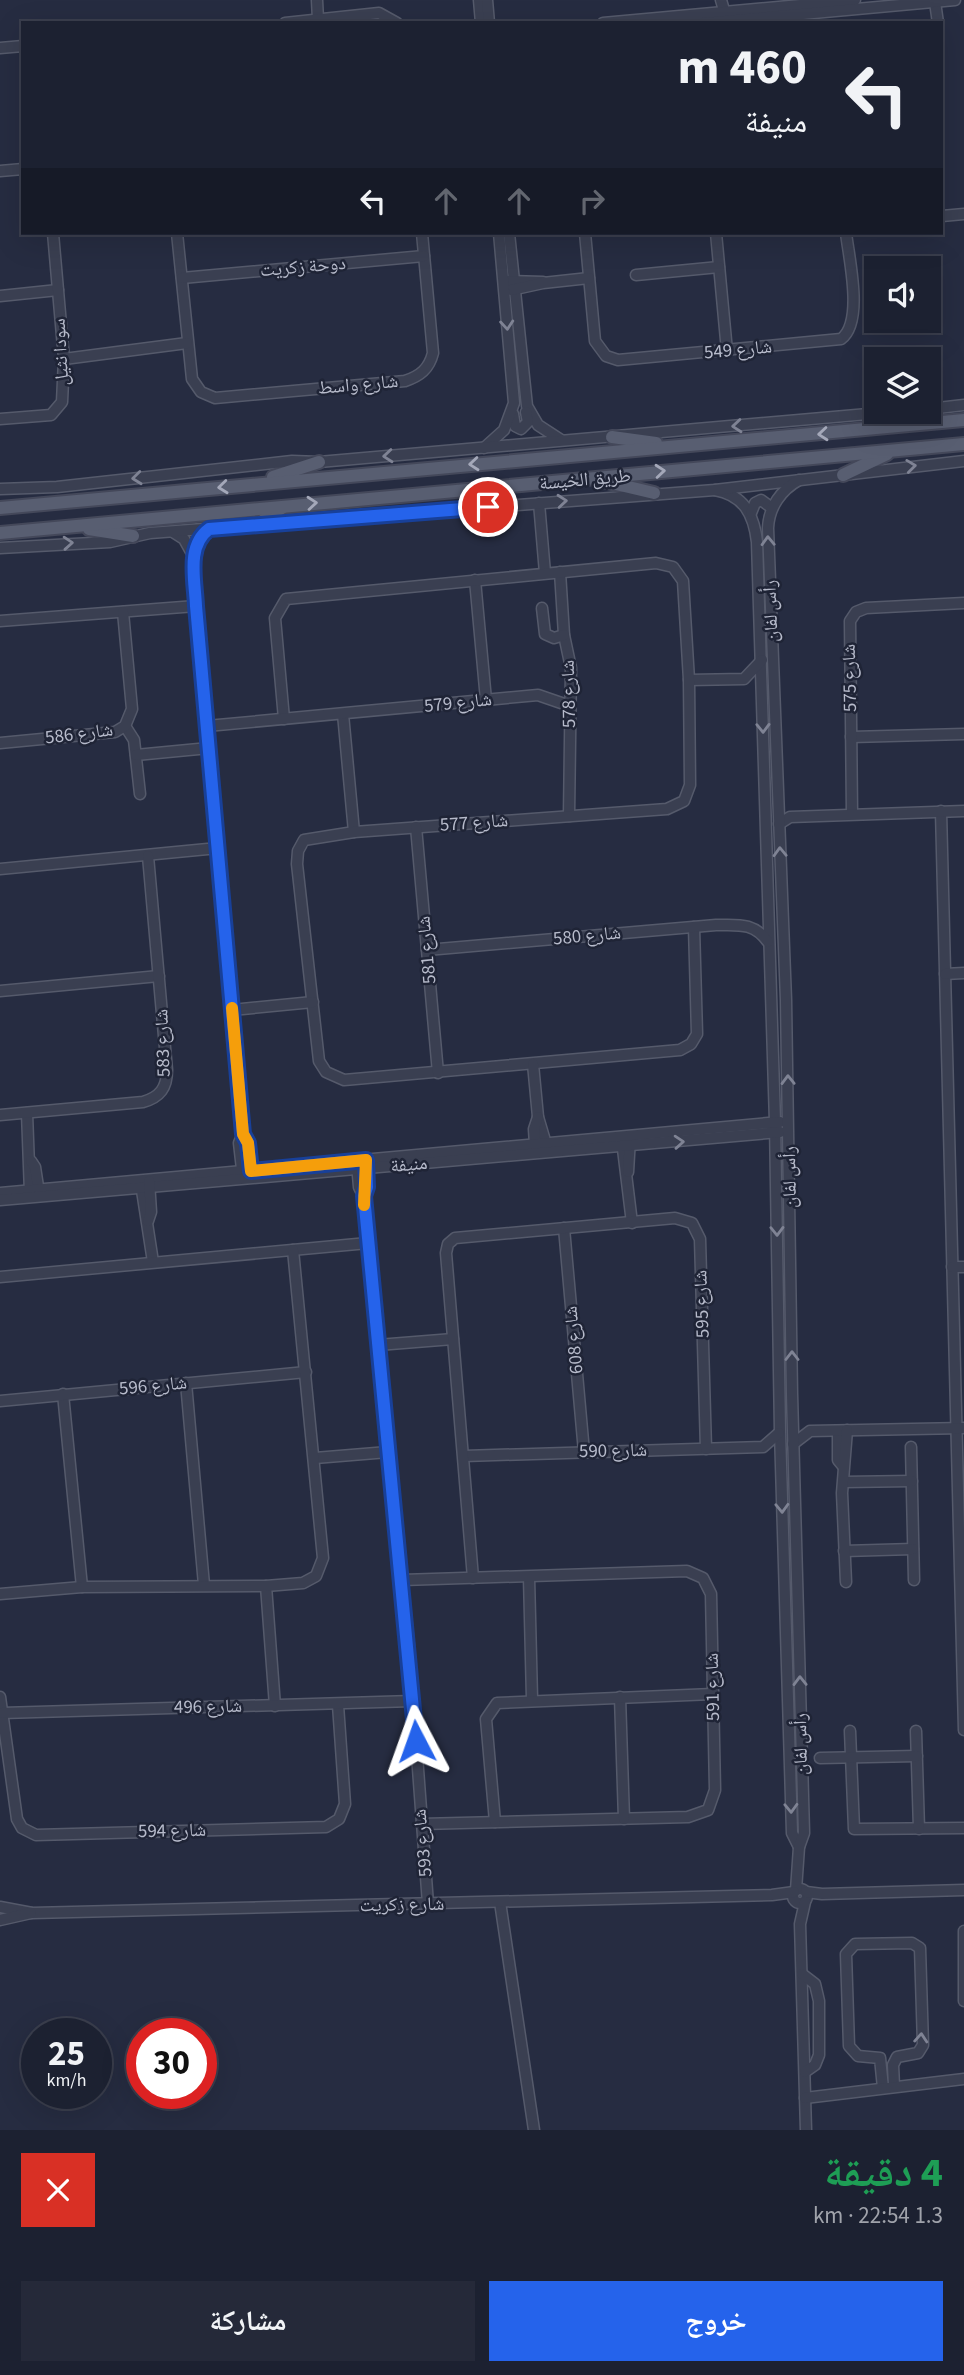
<!DOCTYPE html>
<html lang="ar">
<head>
<meta charset="utf-8">
<style>
	body { margin:0; font-family:"Source Sans 3","Noto Naskh Arabic",sans-serif; background:#252939; color:#f1f3f6; direction:rtl; height:100vh; display:flex; flex-direction:column; font-size:26px; white-space:nowrap }
	* { box-sizing:border-box; margin:0 }
	p { font-size:23px; color:#a0a3ab }
	.icon { flex:none; width:38px; height:38px; fill:none; stroke:currentColor; stroke-width:2; stroke-linecap:round; stroke-linejoin:round }
	.map { position:relative; height:2130px; overflow:hidden; direction:ltr }
	.drawer { display:flex; flex-direction:column; background:#1c2131; flex:1 }
	.drawer>* { flex:none }
	.hud { position:absolute; left:21px; top:21px; width:922px; height:214px; border-radius:0px; box-shadow:0 7px 28px #0002,0 0 0 2px #3a3e4d; direction:rtl; background:#1c2131; color:#f1f3f6; overflow:hidden }
	.controls { position:absolute; left:864px; top:256px; display:grid; gap:14px }
	.controls a { display:grid; place-items:center; width:77px; height:77px; border-radius:0px; background:#1c2131; box-shadow:0 7px 28px #0002,0 0 0 2px #3a3e4d; font-size:35px }
	.speed { position:absolute; left:21px; top:2018px; display:flex; gap:14px; font-size:35px; font-weight:700; text-align:center }
	.speed>* { display:grid; place-content:center; width:91px; height:91px; border-radius:50%; background:#1c2131; box-shadow:0 7px 28px #0002,0 0 0 2px #3a3e4d; line-height:1 }
	.speed small { font-size:18px; font-weight:400 }
	.speed .limit { border:10px solid #d22; background:#fff; color:#111 }
	.pin { position:absolute; display:grid; place-items:center; width:60px; height:60px; color:#fff; margin:-30px; border:4px solid #fff; border-radius:50%; box-shadow:0 2px 7px #0007 }
	.me { position:absolute; width:77px; margin:-38px; rotate:356deg; stroke-linejoin:round; filter:drop-shadow(0 0 5px #0008) }
	.turn { display:flex; align-items:center; gap:24px; height:147px; padding:0 21px; font-size:32px }
	.turn .icon { width:91px; height:91px; stroke-width:2.5 }
	.turn b { display:block; font-size:49px; line-height:60px }
	.lanes { display:flex; align-items:center; height:66px; padding:0 21px; background:#0003; justify-content:center; gap:35px; direction:ltr }
	.lanes .off { opacity:.35 }
	.round { display:grid; place-items:center; flex:none; width:74px; height:74px; border-radius:0px; background:#252939 }
	.headline { display:flex; align-items:center; justify-content:space-between; height:119px; padding:0 21px }
	h1 { font-size:42px; font-weight:700; line-height:52px; color:#1e9e55 }
	.primary-button { display:flex; gap:14px; margin-top:auto; padding:14px 21px }
	.primary-button a { flex:1; height:80px; border-radius:0px; background:#2563eb; color:#fff; font-size:28px; font-weight:700; line-height:80px; text-align:center }
	.primary-button a+a { background:#252939; color:#f1f3f6 }
	.map>svg:first-child { display:block }
	.lines { fill:none; stroke-linecap:round; stroke-linejoin:round }
	.minor-casing { stroke:#555a6b; stroke-width:13 }
	.major-casing { stroke:#44485a; stroke-width:16 }
	.minor { stroke:#3a3f51; stroke-width:10 }
	.major { stroke:#585e71; stroke-width:12 }
	.oneway { stroke:#7f8394 }
	.oneway2 { stroke:#a4a8b9 }
	.route-casing { stroke:#184099; stroke-width:18 }
	.route { stroke:#2563eb; stroke-width:12 }
	.slow { stroke:#f59e0b; stroke-width:12 }
	.labels { text-anchor:middle; dominant-baseline:central; stroke-width:5; stroke-linejoin:round; paint-order:stroke }
	.street-label { font-size:19px; fill:#b7bbcb; stroke:#1f2436 }
</style>
</head>
<body>
<div class="map">
<svg width="964" height="2130" viewBox="0 0 964 2130">
	<rect width="100%" height="100%" fill="#262c41"/>
	<g class="lines">
		<g class="minor-casing">
			<g id="minor">
				<path d="M317 0 318 20"/>
				<path d="M479 0 481 23"/>
				<path d="M487 0 489 23"/>
				<path d="M721 0 726 17"/>
				<path d="M935 2 938 23"/>
				<path d="M285 23 379 13 397 23"/>
				<path d="M603 23 855 0"/>
				<path d="M703 23 955 0"/>
				<path d="M0 48 23 46"/>
				<path d="M0 171 23 169"/>
				<path d="M942 216 964 214"/>
				<path d="M177 233 192 379 201 392 215 398 405 381C420 376 429 369 433 353L422 233"/>
				<path d="M509 233 527 406 538 425 561 440"/>
				<path d="M585 233 595 341 606 356 618 360 841 339C864 322 849 259 846 233"/>
				<path d="M716 233 727 351"/>
				<path d="M636 275 719 267"/>
				<path d="M182 278 424 256"/>
				<path d="M509 281 543 282"/>
				<path d="M511 290 543 283 589 278"/>
				<path d="M0 296 58 290"/>
				<path d="M64 359 187 343"/>
				<path d="M929 409 964 405"/>
				<path d="M513 414 515 426 521 429 528 422 526 412"/>
				<path d="M0 419 51 415 62 402 64 359 53 233"/>
				<path d="M484 448 504 430 514 403 499 233"/>
				<path d="M0 489 57 487 292 461 319 462 902 411"/>
				<path d="M715 490C744 495 754 515 757 542L775 1122 780 1432 792 1833 799 1847"/>
				<path d="M539 503 545 573"/>
				<path d="M751 513 755 503 761 500 772 508"/>
				<path d="M209 529C186 546 195 581 196 606L243 1134 248 1143 251 1177"/>
				<path d="M173 532 184 539 194 557"/>
				<path d="M0 548 110 542 150 533 715 490 964 461"/>
				<path d="M560 572 564 635 571 668 569 816"/>
				<path d="M475 580 486 700"/>
				<path d="M542 608 545 634 554 638 564 635"/>
				<path d="M0 621 196 606"/>
				<path d="M689 680 744 679 762 660"/>
				<path d="M343 714 354 832"/>
				<path d="M284 719 275 618 286 599 656 563 673 567 683 581 689 680 690 785 684 801 667 809 354 832 304 840 298 851 297 864 319 1061 326 1072 344 1080 680 1050 691 1044 697 1034 694 927"/>
				<path d="M125 726 134 740 140 794"/>
				<path d="M207 726 538 695 570 706"/>
				<path d="M851 737 964 734"/>
				<path d="M0 743 115 732 125 726 132 709 123 612"/>
				<path d="M136 755 209 748"/>
				<path d="M941 811 964 1730"/>
				<path d="M852 814 850 621 856 612 866 608 964 603"/>
				<path d="M779 824 790 817 964 811"/>
				<path d="M416 827 438 1073"/>
				<path d="M0 869 218 848"/>
				<path d="M427 950 716 925C738 925 754 922 768 942"/>
				<path d="M945 974 964 973"/>
				<path d="M0 991 159 976"/>
				<path d="M232 1010 313 1002"/>
				<path d="M533 1064 538 1117 546 1144"/>
				<path d="M27 1113 30 1193"/>
				<path d="M0 1115 143 1102C160 1097 167 1088 167 1070L148 856"/>
				<path d="M243 1134 239 1143 243 1178"/>
				<path d="M622 1141 632 1223"/>
				<path d="M535 1145 534 1129 538 1117"/>
				<path d="M31 1161 35 1167 39 1193"/>
				<path d="M357 1164 359 1187 364 1197 409 1647 428 1904"/>
				<path d="M628 1172 630 1138"/>
				<path d="M141 1184 153 1262"/>
				<path d="M0 1193 780 1122"/>
				<path d="M364 1197 367 1187 366 1163"/>
				<path d="M0 1200 780 1132"/>
				<path d="M148 1221 151 1212 149 1181"/>
				<path d="M564 1228 584 1452"/>
				<path d="M952 1267H964"/>
				<path d="M0 1277 368 1243"/>
				<path d="M378 1345 453 1339"/>
				<path d="M186 1383 204 1585"/>
				<path d="M63 1394 82 1587"/>
				<path d="M0 1401 306 1372"/>
				<path d="M838 1431V1460L843 1466"/>
				<path d="M793 1444 810 1431 964 1428"/>
				<path d="M911 1447 914 1580"/>
				<path d="M464 1456 763 1447 779 1433"/>
				<path d="M315 1458 388 1452"/>
				<path d="M844 1482 912 1481"/>
				<path d="M844 1551 913 1549"/>
				<path d="M529 1577 532 1699"/>
				<path d="M473 1578 446 1253 448 1244 455 1238 675 1218 692 1223 700 1239 706 1449"/>
				<path d="M402 1580 687 1571 703 1578 711 1594 715 1790 708 1810 688 1817 421 1824"/>
				<path d="M846 1582 842 1493 847 1430"/>
				<path d="M266 1586 275 1706"/>
				<path d="M0 1594 82 1587 266 1586 303 1583 316 1576 323 1558 293 1250"/>
				<path d="M0 1697 17 1819 22 1828 36 1835 326 1827 339 1819 345 1804 338 1705"/>
				<path d="M620 1697 624 1819"/>
				<path d="M2 1713 413 1701"/>
				<path d="M850 1731 854 1829 964 1828"/>
				<path d="M916 1731 919 1829"/>
				<path d="M820 1758 917 1756"/>
				<path d="M495 1822 486 1719 497 1703 713 1694"/>
				<circle cx="800" cy="1896" r="7"/>
				<path d="M796 1890 799 1847 804 1833 792 1394 786 1000 768 528C769 507 781 490 799 480"/>
				<path d="M806 1892 822 1894 964 1890"/>
				<path d="M500 1902 534 2130"/>
				<path d="M805 1902 800 1924 806 2130"/>
				<path d="M0 1907 32 1913 772 1895 794 1892"/>
				<path d="M0 1920 31 1913"/>
				<path d="M964 1931V2001"/>
				<path d="M802 1974 815 1984 819 2001V2055L815 2065 805 2072"/>
				<path d="M883 2088 880 2058 858 2056 849 2046 846 1954 855 1944 912 1943 920 1948 923 2045 918 2053 897 2057 893 2065 894 2086"/>
				<path d="M805 2098 964 2079"/>
			</g>
		</g>
		<g class="major-casing">
			<g id="major">
				<path d="M612 437 656 443"/>
				<path d="M843 475 887 454"/>
				<path d="M273 477 319 462"/>
				<path d="M599 480 654 493"/>
				<path d="M0 508 964 420"/>
				<path d="M255 526 283 507"/>
				<path d="M89 529 133 536"/>
				<path d="M0 533 964 444"/>
			</g>
		</g>
		<use href="#minor" class="minor"/>
		<use href="#major" class="major"/>
	</g>
	<defs><path id="oneway-chevron" d="M-2-3.5L2.5 0L-2 3.5" fill="none" stroke-width="1.6" stroke-linecap="round" stroke-linejoin="round" transform="scale(1.75)"/></defs>
	<g class="oneway">
		<use href="#oneway-chevron" transform="translate(507 325) rotate(85)"/>
		<use href="#oneway-chevron" transform="translate(737 426) rotate(175)"/>
		<use href="#oneway-chevron" transform="translate(388 456) rotate(175)"/>
		<use href="#oneway-chevron" transform="translate(911 466) rotate(-7)"/>
		<use href="#oneway-chevron" transform="translate(137 478) rotate(174)"/>
		<use href="#oneway-chevron" transform="translate(562 501) rotate(-5)"/>
		<use href="#oneway-chevron" transform="translate(768 541) rotate(-92)"/>
		<use href="#oneway-chevron" transform="translate(68 543) rotate(-4)"/>
		<use href="#oneway-chevron" transform="translate(763 728) rotate(89)"/>
		<use href="#oneway-chevron" transform="translate(780 852) rotate(-92)"/>
		<use href="#oneway-chevron" transform="translate(788 1080) rotate(-91)"/>
		<use href="#oneway-chevron" transform="translate(679 1142) rotate(-4)"/>
		<use href="#oneway-chevron" transform="translate(777 1231) rotate(89)"/>
		<use href="#oneway-chevron" transform="translate(792 1356) rotate(-90)"/>
		<use href="#oneway-chevron" transform="translate(782 1508) rotate(88)"/>
		<use href="#oneway-chevron" transform="translate(800 1681) rotate(-91)"/>
		<use href="#oneway-chevron" transform="translate(791 1808) rotate(88)"/>
		<use href="#oneway-chevron" transform="translate(921 2038) rotate(-86)"/>
	</g>
	<g class="oneway2">
		<use href="#oneway-chevron" transform="translate(823 434) rotate(175)"/>
		<use href="#oneway-chevron" transform="translate(474 464) rotate(175)"/>
		<use href="#oneway-chevron" transform="translate(660 471) rotate(-5)"/>
		<use href="#oneway-chevron" transform="translate(223 487) rotate(174)"/>
		<use href="#oneway-chevron" transform="translate(312 503) rotate(-5)"/>
	</g>
	<g class="lines">
		<g class="route-casing">
			<path id="route" d="M416 1741 364 1196 367 1187 366 1160 251 1171 248 1143 243 1134 196 606C195 580 186 546 209 529L488 507"/>
		</g>
		<use href="#route" class="route"/>
		<path class="slow" d="M232 1008 243 1134 248 1143 251 1171 366 1160 364 1205"/>
	</g>
	<g class="labels">
		<g class="street-label">
			<text transform="translate(303 267) rotate(-5)">دوحة زكريت</text>
			<text transform="translate(738 350) rotate(-5)">شارع 549</text>
			<text transform="translate(61 352) rotate(-93)">سودا نثيل</text>
			<text transform="translate(358 385) rotate(-5)">شارع واسط</text>
			<text transform="translate(585 480) rotate(-5)">طريق الخيسة</text>
			<text transform="translate(771 611) rotate(-92)">رأس لفان</text>
			<text transform="translate(850 678) rotate(-91)">شارع 575</text>
			<text transform="translate(569 694) rotate(-91)">شارع 578</text>
			<text transform="translate(458 703) rotate(-6)">شارع 579</text>
			<text transform="translate(79 734) rotate(-7)">شارع 586</text>
			<text transform="translate(474 823) rotate(-4)">شارع 577</text>
			<text transform="translate(587 936) rotate(-5)">شارع 580</text>
			<text transform="translate(427 950) rotate(-95)">شارع 581</text>
			<text transform="translate(163 1043) rotate(-92)">شارع 583</text>
			<text transform="translate(409 1165) rotate(-5)">منيفة</text>
			<text transform="translate(790 1177) rotate(-91)">رأس لفان</text>
			<text transform="translate(702 1304) rotate(-92)">شارع 595</text>
			<text transform="translate(574 1340) rotate(-95)">شارع 608</text>
			<text transform="translate(153 1386) rotate(-5)">شارع 596</text>
			<text transform="translate(613 1451) rotate(-1)">شارع 590</text>
			<text transform="translate(713 1687) rotate(-91)">شارع 591</text>
			<text transform="translate(208 1707) rotate(-1)">شارع 496</text>
			<text transform="translate(801 1744) rotate(-91)">رأس لفان</text>
			<text transform="translate(172 1831) rotate(-1)">شارع 594</text>
			<text transform="translate(423 1843) rotate(-95)">شارع 593</text>
			<text transform="translate(402 1905) rotate(-1)">شارع زكريت</text>
		</g>
	</g>
</svg>
<div class="controls">
<a><svg class="icon" aria-label="sound" viewBox="0 0 24 24"><path d="M4 9h4l5-4v14l-5-4H4zM17 9q2 3 0 6"/></svg></a>
<a><svg class="icon" aria-label="layers" viewBox="0 0 24 24"><path d="M12 4l9 5-9 5-9-5zM3 14l9 5 9-5"/></svg></a>
</div>
<div class="speed"><div>25<small>km/h</small></div><div class="limit">30</div></div>
<div class="pin" style="left:488px;top:507px;background:#d93025"><svg class="icon" aria-label="arrive" viewBox="0 0 24 24"><path d="M6 21V4h12l-3 4 3 4H6"/></svg></div>
<svg class="me" style="left:416px;top:1741px" viewBox="-20 -20 40 40"><path d="M0-17L14 15 0 8-14 15z" fill="#2563eb" stroke="#fff" stroke-width="4"/></svg>
<div class="hud">
<div class="turn"><svg class="icon" aria-label="left" viewBox="0 0 24 24"><path d="M17 20v-9H6M10 6l-5 5 5 5"/></svg><div><b>460 m</b>منيفة</div></div>
<div class="lanes"><svg class="icon" aria-label="left" viewBox="0 0 24 24"><path d="M17 20v-9H6M10 6l-5 5 5 5"/></svg><svg class="icon off" aria-label="ahead" viewBox="0 0 24 24"><path d="M12 20V5M6 11l6-6 6 6"/></svg><svg class="icon off" aria-label="ahead" viewBox="0 0 24 24"><path d="M12 20V5M6 11l6-6 6 6"/></svg><svg class="icon off" aria-label="right" viewBox="0 0 24 24"><path d="M7 20v-9h11M14 6l5 5-5 5"/></svg></div>
</div>
</div>
<section class="drawer">
<div class="headline"><div><h1>4 دقيقة</h1><p>1.3 km · 22:54</p></div><a class="round" style="background:#d93025;color:#fff"><svg class="icon" aria-label="close" viewBox="0 0 24 24"><path d="M6 6l12 12M18 6L6 18"/></svg></a></div>
<div class="primary-button"><a>خروج</a><a>مشاركة</a></div>
</section>
</body>
</html>
